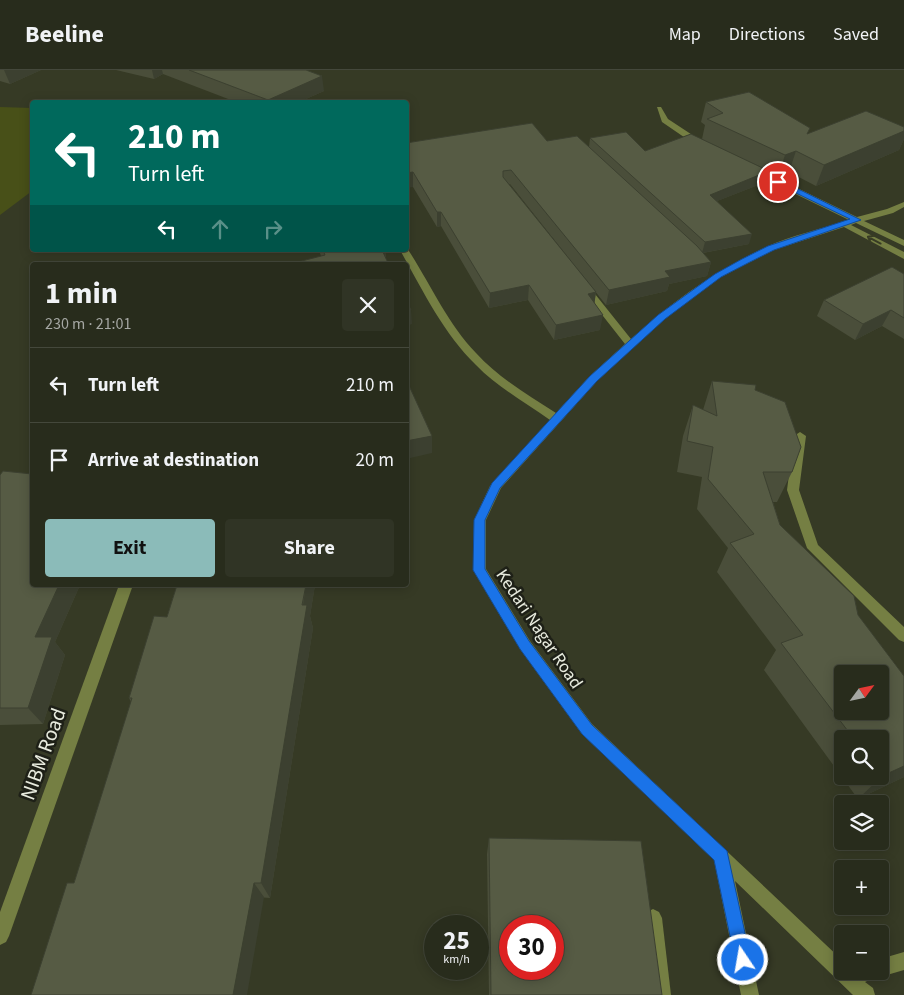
<!DOCTYPE html>
<html lang="en">
<head>
<meta charset="utf-8">
<style>
	body { margin:0; font-family:"Source Sans 3",sans-serif; background:#303425; color:#f1f3f6; height:100vh; display:flex; flex-direction:column; font-size:19px; white-space:nowrap }
	* { box-sizing:border-box; margin:0 }
	p { font-size:16px; color:#a5a7a3 }
	.icon { flex:none; width:28px; height:28px; fill:none; stroke:currentColor; stroke-width:2; stroke-linecap:round; stroke-linejoin:round }
	.map { position:relative; flex:1; overflow:hidden }
	.drawer { position:absolute; left:30px; top:192px; width:379px; height:325px; display:flex; flex-direction:column; background:#282c1c; border-radius:5px; box-shadow:0 2px 12px #0003,0 0 0 1px #44483b }
	.drawer>* { flex:none }
	.hud { position:absolute; left:30px; top:30px; width:379px; height:152px; border-radius:5px; box-shadow:0 2px 12px #0003,0 0 0 1px #44483b; background:#00695c; color:#fff; overflow:hidden }
	.needle { width:32px; rotate:57deg }
	.fabs { position:absolute; left:834px; top:595px; display:grid; gap:10px }
	.fabs a { display:grid; place-items:center; width:55px; height:55px; border-radius:5px; background:#282c1c; box-shadow:0 2px 12px #0003,0 0 0 1px #44483b; font-size:25px }
	.speed { position:absolute; left:424px; top:845px; display:flex; gap:10px; font-size:25px; font-weight:700; text-align:center }
	.speed>* { display:grid; place-content:center; width:65px; height:65px; border-radius:50%; background:#282c1c; box-shadow:0 2px 12px #0003,0 0 0 1px #44483b; line-height:1 }
	.speed small { font-size:12px; font-weight:400 }
	.speed .limit { border:8px solid #d22; background:#fff; color:#111 }
	.pin { position:absolute; display:grid; place-items:center; width:42px; height:42px; color:#fff; margin:-21px; border:2px solid #fff; border-radius:50%; box-shadow:0 1px 5px #0007 }
	.me { position:absolute; width:55px; margin:-28px; rotate:348deg; stroke-linejoin:round; filter:drop-shadow(0 0 4px #0008) }
	.turn { display:flex; align-items:center; gap:18px; height:105px; padding:0 15px; font-size:22px }
	.turn .icon { width:65px; height:65px; stroke-width:2.5 }
	.turn b { display:block; font-size:35px; line-height:42px }
	.lanes { display:flex; align-items:center; height:48px; padding:0 15px; background:#0003; justify-content:center; gap:25px; direction:ltr }
	.lanes .off { opacity:.35 }
	.round { display:grid; place-items:center; flex:none; width:52px; height:52px; border-radius:5px; background:#303425 }
	.headline { display:flex; align-items:center; justify-content:space-between; height:85px; padding:0 15px }
	h1 { font-size:30px; font-weight:700; line-height:38px }
	.action { display:flex; gap:10px; margin-top:auto; padding:10px 15px }
	.action a { flex:1; height:58px; border-radius:5px; background:#8bbbb9; color:#111; font-size:20px; font-weight:700; line-height:58px; text-align:center }
	.action a+a { background:#303425; color:#f1f3f6 }
	ul { padding:0; list-style:none }
	li { display:flex; align-items:center; gap:15px; height:75px; padding:0 15px; border-top:1px solid #44483b }
	li div { flex:1 }
	li b { display:block; font-size:19px }
	li em { font-style:normal }
	header { display:flex; align-items:center; gap:30px; box-sizing:border-box; height:70px; padding:0 25px; background:#282c1c; border-bottom:1px solid #44483b }
	header strong { font-size:24px }
	nav { display:flex; gap:28px; margin-inline-start:auto; font-size:18px }
	.map>svg:first-child { display:block }
	.green { fill:#485018 }
	.lines { fill:none; stroke-linecap:round; stroke-linejoin:round }
	.minor { fill:#757f43; fill-rule:evenodd }
	.wall { fill:#4a4e3a; fill-rule:evenodd }
	.shaded-wall { fill:#3c4030 }
	.building { fill:#565b44; stroke:#3c4030; fill-rule:evenodd }
	.oneway { stroke:#383c24 }
	.route { fill:#1a73e8; stroke:#114b97 }
	.labels { text-anchor:middle; dominant-baseline:central; stroke-width:5; stroke-linejoin:round; paint-order:stroke }
	.street-label { font-size:18px; fill:#e8ebde; stroke:#1e2017 }
	.near-street-label { font-size:21px; fill:#e8ebde; stroke:#1e2017 }
</style>
</head>
<body>
<header>
<strong>Beeline</strong>
<nav><a>Map</a><a>Directions</a><a>Saved</a></nav>
</header>
<div class="map">
<svg width="904" height="925" viewBox="0 0 904 925">
	<rect width="100%" height="100%" fill="#363a25"/>
	<path class="green" d="M0 37 32 38V121L0 145Z"/>
	<g class="lines">
		<g class="minor">
			<path d="M657 37H661L668 49 703 72V76H697L662 52Z"/>
			<path d="M750 98H756L857 147 887 139 904 132V137L893 143 864 151 904 170V176L856 153 851 155 904 182V189L844 157 774 180 721 207 664 249 597 311 501 418 486 450V499L530 571 592 654 842 890V901H880V889L904 882V900L880 907 877 906 865 912 873 918 875 925H853L735 811 759 925H741L714 790 582 664 520 579 473 500 474 450 490 416 550 350C525 332 497 317 476 295 443 263 422 219 400 180H406L407 178C430 213 447 253 476 283 499 308 528 325 556 343L589 307 625 274 581 218V214H587L631 269C672 232 716 200 766 177 792 165 822 159 849 150L750 102Z"/>
			<path d="M800 362 806 366 799 420 818 475 904 557V572L899 570 807 478 787 420 794 366Z"/>
			<path d="M119 515H133L9 866 6 872 0 875V842Z"/>
			<path d="M653 839 659 842 662 848 671 925H653L644 848 647 842Z"/>
		</g>
	</g>
	<g class="wall">
		<path d="M0 0H41L10 14 0 11Z"/>
		<path d="M116 0H306L324 21 299 32H236L163 4 154 9Z"/>
		<path d="M706 32 808 63 904 57V69L899 80 816 116 789 102 778 106 769 102 766 112 717 131 749 174 703 183 711 192 707 206 669 214 667 221 606 235 510 114H509L596 222 594 234 600 260 554 270 528 230 489 238 441 156 437 157 413 117 406 73 547 71 589 77 590 68 645 81 702 69 705 55 701 52Z"/>
		<path d="M319 180H385L386 188 321 186Z"/>
		<path d="M904 204V269L882 256 855 270 817 246 824 230Z"/>
		<path d="M712 311 755 320 792 402 777 432H773L780 455 858 545 904 707 858 729 764 600 776 580 717 502 728 478 697 439 702 407 677 402 683 366 693 335 703 340ZM842 669H880V706H842Z"/>
		<path d="M0 405 32 515H80L55 572 65 585 43 654 0 655Z"/>
		<path d="M177 515H315L310 546 313 558 270 828 74 813 131 632 129 628 167 547Z"/>
		<path d="M489 768 662 925H489L487 784Z"/>
	</g>
	<g class="shaded-wall">
		<path d="M4 0H41L10 14Z"/>
		<path d="M152 0H162L163 4 154 9Z"/>
		<path d="M322 6 324 21 299 32H268V30Z"/>
		<path d="M904 61V69L899 80 816 116 824 95Z"/>
		<path d="M796 81 789 102 778 106 785 85Z"/>
		<path d="M769 101 766 112 707 135 710 125Z"/>
		<path d="M413 102V117L406 118V103Z"/>
		<path d="M437 142H441V156L437 157Z"/>
		<path d="M752 164 749 174 702 183 705 172Z"/>
		<path d="M382 180H385L386 195Z"/>
		<path d="M711 192 707 206 669 214 667 221 606 235 609 220 665 201Z"/>
		<path d="M529 215 528 230 489 238 490 223Z"/>
		<path d="M596 222 594 237 588 224Z"/>
		<path d="M406 240H411L412 254 406 256Z"/>
		<path d="M891 240 882 256 855 270 863 254Z"/>
		<path d="M603 245 600 260 554 270 556 255Z"/>
		<path d="M432 366V383L406 389V371Z"/>
		<path d="M59 515H80L55 572 65 585 43 654 28 638 35 567Z"/>
		<path d="M306 515H315L310 546 313 558 270 828 261 813Z"/>
		<path d="M904 696V707L858 729 882 706Z"/>
		<path d="M254 813 264 827 247 925H233Z"/>
	</g>
	<g class="building">
		<path d="M189 0H306L322 6 268 30Z"/>
		<path d="M749 22 810 58 807 64 866 41 904 57V61L824 95 796 81 785 85 707 49 723 43 706 32Z"/>
		<path d="M532 53 547 71 577 66 697 176 711 192 665 201 670 207 609 220 511 100 503 101V107L596 222 588 224 603 245 556 255 529 215 490 223 441 142H437L413 102 406 103V73Z"/>
		<path d="M626 62 645 81 691 64 769 101 710 125 752 164 705 172 590 68Z"/>
		<path d="M323 180H385H382L389 195H286L325 185Z"/>
		<path d="M892 197 904 204V248L891 240 863 254 824 230Z"/>
		<path d="M406 229 411 240H406Z"/>
		<path d="M406 309 432 366 406 371Z"/>
		<path d="M712 311 756 315 755 320 785 332 801 377 792 402H763L780 455 854 526 858 545 904 606V696L882 706 880 703V669H854L781 573 803 565 730 473 754 464 708 409 713 377 687 371 693 335 717 346ZM842 604H880V641H842Z"/>
		<path d="M3 401 32 404V515H59L35 567H52L28 638H0V405Z"/>
		<path d="M177 515H306L302 535H307L261 813H254L233 925H31L67 813H74L132 628H129L154 546 167 547Z"/>
		<path d="M489 768 641 771 662 925H491ZM510 856H552V899H510Z"/>
	</g>
	<defs><path id="oneway-shaft" d="M-6 0H5M1.5-3L5.5 0L1.5 3" fill="none" stroke-width="1.6" stroke-linecap="round" stroke-linejoin="round" transform="scale(1.25)"/></defs>
	<use class="oneway" href="#oneway-shaft" transform="translate(874 170) rotate(-152)"/>
	<path class="route" d="M775 110H780L861 150 774 180 748 193 721 207 665 249 597 311 500 418 485 450V499L529 571 592 655 727 781 751 890 749 896 743 898 737 896 735 890 714 790 582 664 520 579 473 500 474 450 492 413 590 306 658 245 715 204 742 189 768 176 850 149 775 113Z"/>
	<g class="labels">
		<g class="street-label">
			<text transform="translate(539 559) rotate(56)">Kedari Nagar Road</text>
		</g>
		<g class="near-street-label">
			<text transform="translate(43 684) rotate(-70)">NIBM Road</text>
		</g>
	</g>
</svg>
<div class="fabs">
<a><svg class="needle" viewBox="-14 -14 28 28"><path d="M0-13l5 13h-10z" fill="#e53935"/><path d="M0 13l5-13h-10z" fill="#a5a7a3"/></svg></a>
<a><svg class="icon" aria-label="search" viewBox="0 0 24 24"><circle cx="10" cy="10" r="6"/><path d="M15 15l6 6"/></svg></a>
<a><svg class="icon" aria-label="layers" viewBox="0 0 24 24"><path d="M12 4l9 5-9 5-9-5zM3 14l9 5 9-5"/></svg></a>
<a>+</a>
<a>−</a>
</div>
<div class="speed"><div>25<small>km/h</small></div><div class="limit">30</div></div>
<div class="pin" style="left:778px;top:112px;background:#d93025"><svg class="icon" aria-label="arrive" viewBox="0 0 24 24"><path d="M6 21V4h12l-3 4 3 4H6"/></svg></div>
<svg class="me" style="left:743px;top:890px" viewBox="-20 -20 40 40"><circle r="17" fill="#1a73e8" stroke="#fff" stroke-width="3"/><path d="M0-11L8 9 0 5-8 9z" fill="#fff"/></svg>
<div class="hud">
<div class="turn"><svg class="icon" aria-label="left" viewBox="0 0 24 24"><path d="M17 20v-9H6M10 6l-5 5 5 5"/></svg><div><b>210 m</b>Turn left</div></div>
<div class="lanes"><svg class="icon" aria-label="left" viewBox="0 0 24 24"><path d="M17 20v-9H6M10 6l-5 5 5 5"/></svg><svg class="icon off" aria-label="ahead" viewBox="0 0 24 24"><path d="M12 20V5M6 11l6-6 6 6"/></svg><svg class="icon off" aria-label="right" viewBox="0 0 24 24"><path d="M7 20v-9h11M14 6l5 5-5 5"/></svg></div>
</div>
<section class="drawer">
<div class="headline"><div><h1>1 min</h1><p>230 m · 21:01</p></div><a class="round"><svg class="icon" aria-label="close" viewBox="0 0 24 24"><path d="M6 6l12 12M18 6L6 18"/></svg></a></div>
<ul>
<li><svg class="icon" aria-label="left" viewBox="0 0 24 24"><path d="M17 20v-9H6M10 6l-5 5 5 5"/></svg><div><b>Turn left</b></div><em>210 m</em></li>
<li><svg class="icon" aria-label="arrive" viewBox="0 0 24 24"><path d="M6 21V4h12l-3 4 3 4H6"/></svg><div><b>Arrive at destination</b></div><em>20 m</em></li>
</ul>
<div class="action"><a>Exit</a><a>Share</a></div>
</section>
</div>
</body>
</html>
